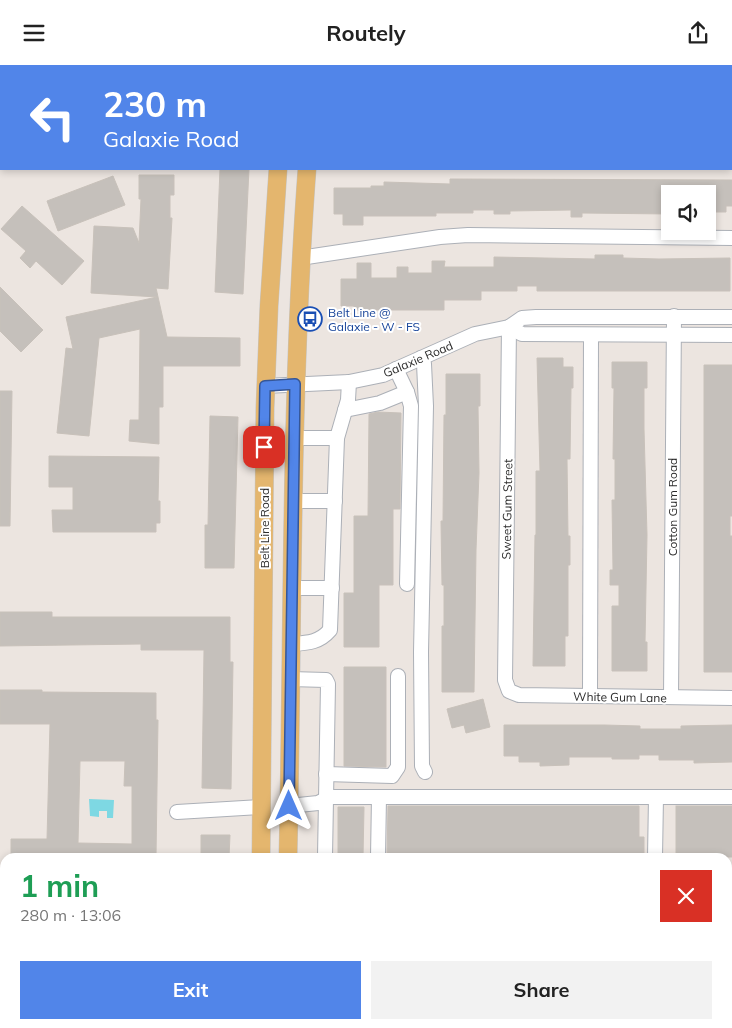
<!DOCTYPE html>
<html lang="en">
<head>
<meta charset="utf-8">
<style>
	body { margin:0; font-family:Mulish,sans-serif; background:#f2f2f2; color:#222; height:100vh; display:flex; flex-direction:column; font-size:19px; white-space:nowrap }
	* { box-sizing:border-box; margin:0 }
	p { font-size:16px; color:#767676 }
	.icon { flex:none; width:28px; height:28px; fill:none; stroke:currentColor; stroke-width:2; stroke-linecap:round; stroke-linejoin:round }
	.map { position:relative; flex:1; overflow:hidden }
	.sheet { position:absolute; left:0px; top:788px; width:732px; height:176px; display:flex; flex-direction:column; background:#fff; border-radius:15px 15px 0 0; box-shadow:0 2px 8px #0003 }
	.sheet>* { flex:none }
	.hud { position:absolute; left:0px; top:0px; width:732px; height:105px; box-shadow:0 2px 8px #0003; background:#5185e9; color:#fff; overflow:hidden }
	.buttons { position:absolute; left:661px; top:120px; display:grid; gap:10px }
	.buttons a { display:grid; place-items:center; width:55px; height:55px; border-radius:0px; background:#fff; box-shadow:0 2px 8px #0003; font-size:25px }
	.pin { position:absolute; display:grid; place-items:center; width:42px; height:42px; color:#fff; margin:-21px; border-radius:10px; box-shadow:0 2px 8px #0006 }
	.me { position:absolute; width:55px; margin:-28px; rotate:0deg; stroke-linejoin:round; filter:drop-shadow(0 0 4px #0008) }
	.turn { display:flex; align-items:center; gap:18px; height:105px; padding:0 20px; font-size:22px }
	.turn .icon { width:65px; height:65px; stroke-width:2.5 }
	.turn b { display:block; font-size:35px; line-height:42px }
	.round { display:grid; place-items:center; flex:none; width:52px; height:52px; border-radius:0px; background:#f2f2f2 }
	.head { display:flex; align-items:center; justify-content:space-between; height:85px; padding:0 20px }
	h1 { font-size:30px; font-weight:700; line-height:38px; color:#1e9e55 }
	.button { display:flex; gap:10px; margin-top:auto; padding:10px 20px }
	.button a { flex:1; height:58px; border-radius:0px; background:#5185e9; color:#fff; font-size:20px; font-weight:700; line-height:58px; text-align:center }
	.button a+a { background:#f2f2f2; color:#222 }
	header { display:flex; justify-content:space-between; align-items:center; height:65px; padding:0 20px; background:#fff; font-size:22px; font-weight:700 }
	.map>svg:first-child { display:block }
	.education { fill:#ecdfd1 }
	.water { fill:#7ed8e3 }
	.building { fill:#c5c0bb; stroke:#c8c1ba; fill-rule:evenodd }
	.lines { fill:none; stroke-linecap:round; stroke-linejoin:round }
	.minor-casing { stroke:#acb0b7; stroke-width:16 }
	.major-casing { stroke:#c4c4c4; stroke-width:19 }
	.minor { stroke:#fff; stroke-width:14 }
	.major { stroke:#e4b66e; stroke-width:18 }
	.route-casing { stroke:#355697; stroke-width:12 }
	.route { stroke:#5185e9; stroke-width:9 }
	.labels { text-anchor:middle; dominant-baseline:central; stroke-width:4; stroke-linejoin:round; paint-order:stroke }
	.transit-label { font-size:12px; fill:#164399; stroke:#fff; text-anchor:start }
	.street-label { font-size:12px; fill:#2c2c2c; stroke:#fff }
</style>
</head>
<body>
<header><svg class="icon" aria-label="menu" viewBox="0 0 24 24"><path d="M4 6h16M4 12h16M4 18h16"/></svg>Routely<svg class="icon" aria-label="share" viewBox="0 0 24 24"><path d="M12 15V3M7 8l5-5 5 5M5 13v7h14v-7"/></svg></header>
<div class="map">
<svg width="732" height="963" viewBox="0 0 732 963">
	<rect width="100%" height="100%" fill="#ece5e0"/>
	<path class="education" d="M728 871H732V963H414V959H728Z"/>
	<path class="water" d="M89 734 114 735 113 753H107V746H99V752L90 751Z"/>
	<g class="building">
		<path d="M220 104H249L243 229 215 227Z"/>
		<path d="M139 110H174V130H170V153H172L168 224 156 223 167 272 240 273V301H163V342H159V379L129 376 130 355H139L140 264 99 273 89 371 57 368 66 283 73 284 66 252 157 232 91 228 94 161 133 163 139 178 141 134H139Z"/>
		<path d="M113 111 125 140 58 166 47 136Z"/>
		<path d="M450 114 732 115V141H726V147H708V129H670V149L582 148V152H571V145L510 146V149H494V145H473V148H436V151H363V160H343V149H334V123H371V121H384V117L450 119Z"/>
		<path d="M22 141 84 196 62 220 36 196 30 203 20 193 26 186 1 164Z"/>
		<path d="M595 190H623V193L659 194 730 193V226H537V221H517V226H481V235H444V245H354V241H341V214H357V198H371V213H397V202H408V208H432V196H445L444 202H494V192L595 194Z"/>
		<path d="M0 222 43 265 21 287 0 266Z"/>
		<path d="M537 293H563V302H573V323H571L570 394H567L568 471H570V500H568V571H565V601H533L535 470H536V406H540Z"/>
		<path d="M612 297H647V323H644V364L647 470 645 577H647V606H612V541H619V520H610V505H613L612 435H615V394H613L614 323H612Z"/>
		<path d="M704 300H732V451H730V471H732V607H704Z"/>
		<path d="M446 309H480V341H478L479 408 476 485 474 627H442V561H444V520H442L441 456H443L444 350H446Z"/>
		<path d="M0 326H12L10 461H0Z"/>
		<path d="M378 347 401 348 400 444H393V520H379V582H344V528H354V451H368L369 349Z"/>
		<path d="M210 351 238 352 234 503H205V460H208Z"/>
		<path d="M49 391 159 392 158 436H160V458H156V467H53L52 445H73V422H49Z"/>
		<path d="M0 547H52V552H230V597H233L231 724 202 723 204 585H141V579L0 581Z"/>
		<path d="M344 602H386V702L344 701Z"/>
		<path d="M0 625H42V627L156 628V655H158L156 792H11V774H47L50 659H0ZM80 696H125L124 721H132V779L78 778Z"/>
		<path d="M483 634 490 662 466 668 464 660 452 663 447 644Z"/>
		<path d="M504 660H604L640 661V664H681V661L732 660V697L694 698V695H659V690H639V694H612V692H569V700L540 701V697H519V691H504Z"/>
		<path d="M388 741H639V772H644V792H387Z"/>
		<rect x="676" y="741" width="56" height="51"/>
		<path d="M338 742H364L363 792H338Z"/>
		<path d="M201 770H230L229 792H201Z"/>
	</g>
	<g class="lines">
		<g class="minor-casing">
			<g id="minor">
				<path d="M333 1H371"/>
				<path d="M731 4H732"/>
				<path d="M731 88H732"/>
				<path d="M300 193 440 172 468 170 732 173"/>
				<path d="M509 262 505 615 509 626 519 630 732 633"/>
				<path d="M509 262 522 269 732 270"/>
				<path d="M421 293 424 299 426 341 421 587 422 701 425 707"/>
				<path d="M396 304 407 327 411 341 407 519"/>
				<path d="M265 321 349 317 383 310 475 269 509 262 522 253 536 252H732"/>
				<path d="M345 345 380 338 407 327"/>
				<path d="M294 373H337"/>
				<path d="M293 436H335"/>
				<path d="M292 523H332"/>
				<path d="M291 579C307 578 319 578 330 565L337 373 348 335 349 317"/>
				<path d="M290 614 326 615 328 619 325 792"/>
				<path d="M590 631 591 270"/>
				<path d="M671 632 674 251"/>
				<path d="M326 709 392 711 398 702V611"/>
				<path d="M289 741 318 738 330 732H732"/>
				<path d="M177 747 262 742"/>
				<path d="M378 792 379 732"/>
				<path d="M655 792 656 732"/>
				<path d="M728 862H732"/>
				<path d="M376 959 377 963"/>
				<path d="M405 959V963"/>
				<path d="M65 963V959"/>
				<path d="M218 963V959"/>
				<path d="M321 963V959"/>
				<path d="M635 963V959"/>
			</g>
		</g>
		<g class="major-casing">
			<g id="major">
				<path d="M286 1V0"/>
				<path d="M313 1V0"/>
				<path d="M261 792 265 343 269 241 278 104"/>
				<path d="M288 792C293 563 290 333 307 104"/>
				<path d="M258 963V959"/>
				<path d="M286 963V959"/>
			</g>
		</g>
		<use href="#minor" class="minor"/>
		<use href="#major" class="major"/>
	</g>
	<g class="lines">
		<g class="route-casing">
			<path id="route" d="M264 382 265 321 295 319 289 741"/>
		</g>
		<use href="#route" class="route"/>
	</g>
	<defs>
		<g id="bus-ring" transform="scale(1.25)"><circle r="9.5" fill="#fff" stroke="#1a4fb4" stroke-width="1.5"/><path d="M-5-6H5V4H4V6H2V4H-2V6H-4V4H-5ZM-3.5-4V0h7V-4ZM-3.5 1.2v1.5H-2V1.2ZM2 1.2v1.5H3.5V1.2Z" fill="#1a4fb4"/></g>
	</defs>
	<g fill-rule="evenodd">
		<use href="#bus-ring" x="310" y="254"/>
	</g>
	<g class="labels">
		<g class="transit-label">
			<text x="328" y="247">Belt Line @<tspan x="328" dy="14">Galaxie - W - FS</tspan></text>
		</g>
		<g class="street-label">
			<text transform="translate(418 294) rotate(-23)">Galaxie Road</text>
			<text transform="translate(672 442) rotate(-90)">Cotton Gum Road</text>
			<text transform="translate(507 444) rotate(-89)">Sweet Gum Street</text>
			<text transform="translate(264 463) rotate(-90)">Belt Line Road</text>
			<text transform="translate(620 632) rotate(1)">White Gum Lane</text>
		</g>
	</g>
</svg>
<div class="buttons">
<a><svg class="icon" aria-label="sound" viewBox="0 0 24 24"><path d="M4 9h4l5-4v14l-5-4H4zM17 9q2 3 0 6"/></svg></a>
</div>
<div class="pin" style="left:264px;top:382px;background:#d93025"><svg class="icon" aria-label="arrive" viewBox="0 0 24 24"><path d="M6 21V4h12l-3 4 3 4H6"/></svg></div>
<svg class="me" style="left:289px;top:741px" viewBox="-20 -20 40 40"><path d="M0-17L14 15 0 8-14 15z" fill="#5185e9" stroke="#fff" stroke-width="4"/></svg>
<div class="hud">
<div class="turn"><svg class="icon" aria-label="left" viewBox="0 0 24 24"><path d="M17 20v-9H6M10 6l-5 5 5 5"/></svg><div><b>230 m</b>Galaxie Road</div></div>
</div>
<section class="sheet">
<div class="head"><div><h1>1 min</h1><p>280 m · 13:06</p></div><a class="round" style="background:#d93025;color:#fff"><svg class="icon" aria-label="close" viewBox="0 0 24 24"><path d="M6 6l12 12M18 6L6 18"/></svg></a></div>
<div class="button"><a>Exit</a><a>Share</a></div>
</section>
</div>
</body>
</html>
